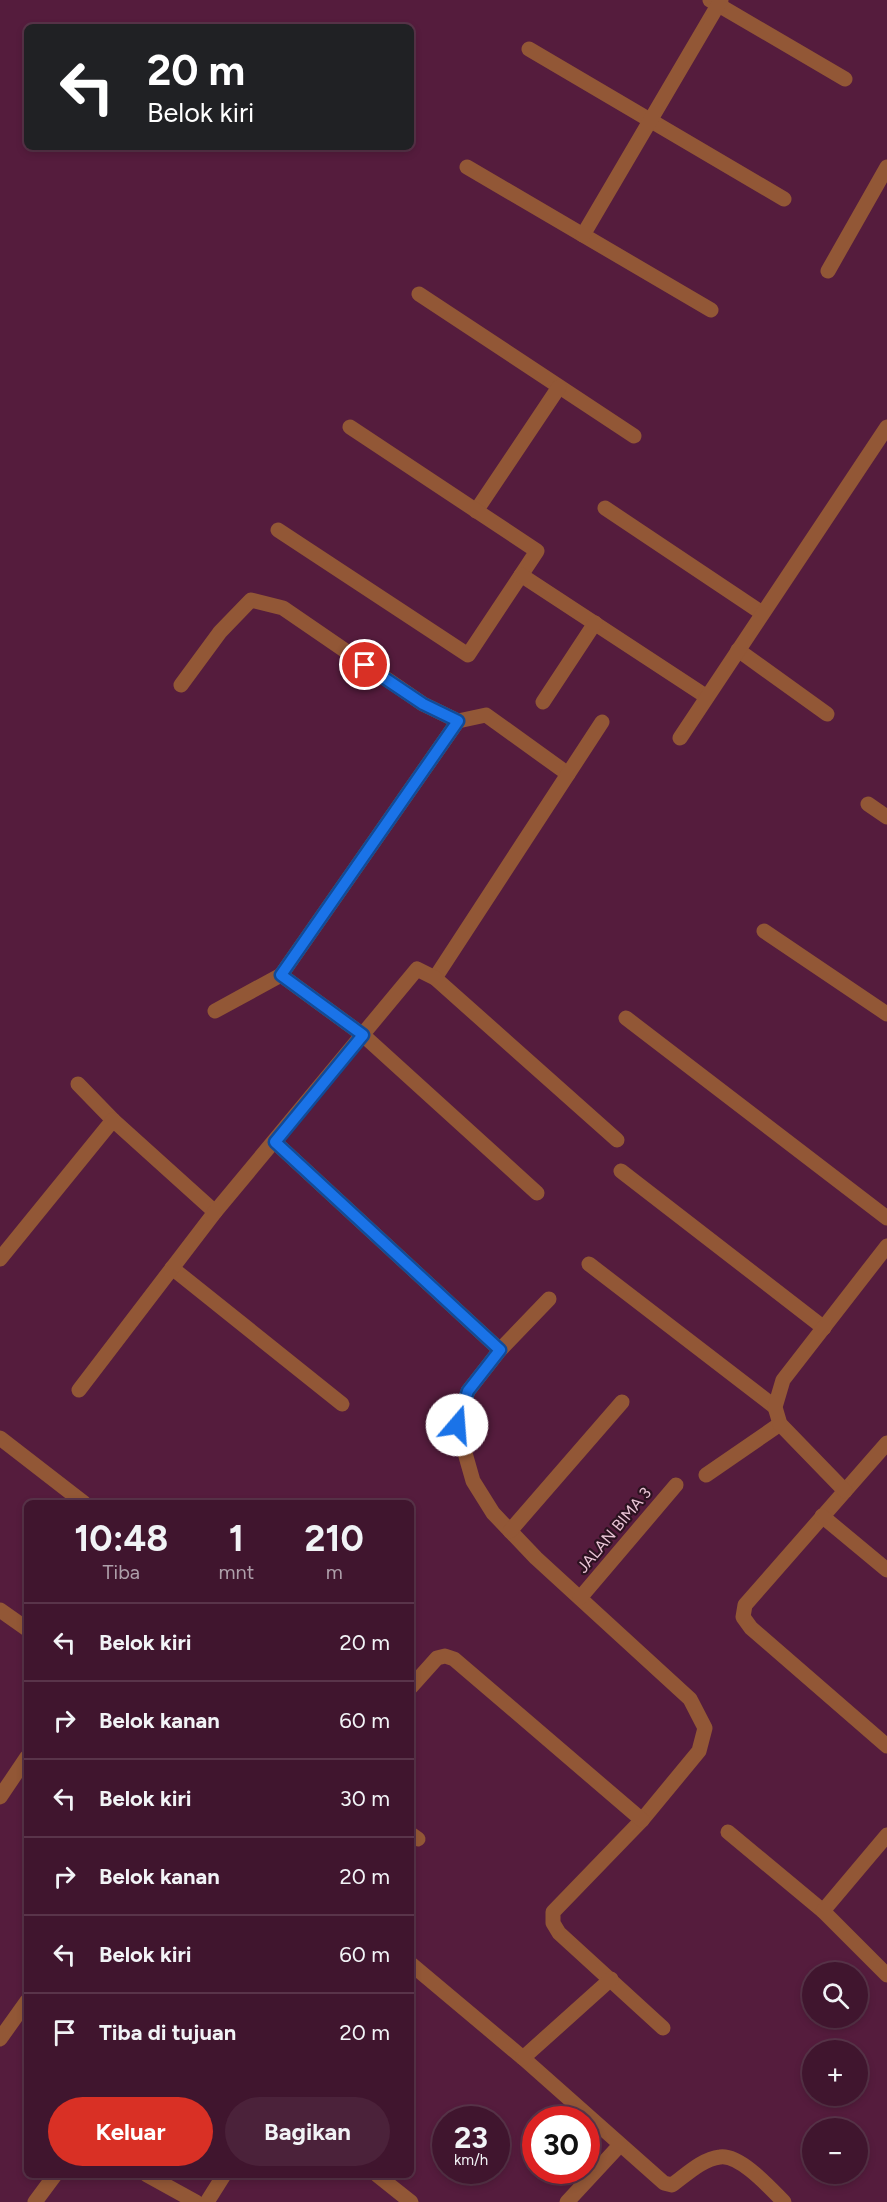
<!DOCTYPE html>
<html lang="id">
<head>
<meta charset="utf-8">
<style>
	body { margin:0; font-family:Figtree,sans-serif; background:#4b223a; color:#f1f3f6; height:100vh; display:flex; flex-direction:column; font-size:22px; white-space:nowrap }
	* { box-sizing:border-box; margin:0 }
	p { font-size:20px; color:#ae9faa }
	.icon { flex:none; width:33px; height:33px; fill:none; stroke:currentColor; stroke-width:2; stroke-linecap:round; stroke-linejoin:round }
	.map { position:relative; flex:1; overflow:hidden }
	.panel { position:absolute; left:24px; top:1500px; width:390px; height:678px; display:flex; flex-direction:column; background:#40152e; border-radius:9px; box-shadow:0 3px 9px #0003,0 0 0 2px #59344a }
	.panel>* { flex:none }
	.guide { position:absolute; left:24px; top:24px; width:390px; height:126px; border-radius:9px; box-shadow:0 3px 9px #0003,0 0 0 2px #59344a; background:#202124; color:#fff; overflow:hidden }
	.tools { position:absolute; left:802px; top:1962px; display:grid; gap:12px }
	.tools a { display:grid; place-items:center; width:66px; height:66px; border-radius:50%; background:#40152e; box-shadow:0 3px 9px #0003,0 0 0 2px #59344a; font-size:30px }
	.speed { position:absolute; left:432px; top:2106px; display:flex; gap:12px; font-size:30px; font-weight:700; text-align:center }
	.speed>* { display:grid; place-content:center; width:78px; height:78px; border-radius:50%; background:#40152e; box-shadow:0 3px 9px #0003,0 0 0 2px #59344a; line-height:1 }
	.speed small { font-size:15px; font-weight:400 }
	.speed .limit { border:9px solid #d22; background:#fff; color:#111 }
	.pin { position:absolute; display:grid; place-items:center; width:51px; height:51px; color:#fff; margin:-26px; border:3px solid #fff; border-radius:50%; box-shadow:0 2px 6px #0007 }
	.me { position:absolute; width:66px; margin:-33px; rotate:18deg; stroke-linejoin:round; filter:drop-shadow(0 0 4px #0008) }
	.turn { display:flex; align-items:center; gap:21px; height:126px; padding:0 24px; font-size:27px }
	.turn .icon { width:78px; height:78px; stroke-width:2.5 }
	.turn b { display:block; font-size:42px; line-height:51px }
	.eta { display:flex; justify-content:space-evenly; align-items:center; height:102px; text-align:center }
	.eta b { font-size:36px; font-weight:700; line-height:42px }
	.action { display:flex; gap:12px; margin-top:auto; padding:12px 24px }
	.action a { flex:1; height:69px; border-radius:36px; background:#d93025; color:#fff; font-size:24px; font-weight:700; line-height:69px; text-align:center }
	.action a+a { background:#4b223a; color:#f1f3f6 }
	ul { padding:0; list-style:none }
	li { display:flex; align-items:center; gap:18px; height:78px; padding:0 24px; border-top:2px solid #59344a }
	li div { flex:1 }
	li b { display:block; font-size:22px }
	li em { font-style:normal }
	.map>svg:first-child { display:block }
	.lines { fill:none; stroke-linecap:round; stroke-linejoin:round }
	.minor { stroke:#925736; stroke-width:15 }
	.route-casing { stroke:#114b97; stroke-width:15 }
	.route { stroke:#1a73e8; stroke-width:10 }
	.labels { text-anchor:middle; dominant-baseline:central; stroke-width:4.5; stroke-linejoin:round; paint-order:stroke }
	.street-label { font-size:16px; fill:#eac5d6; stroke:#2c1220 }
</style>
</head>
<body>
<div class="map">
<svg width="887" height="2202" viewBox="0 0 887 2202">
	<rect width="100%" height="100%" fill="#551c3d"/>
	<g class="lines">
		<g class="minor">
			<path d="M710 0 845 79"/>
			<path d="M529 49 784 199"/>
			<path d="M467 167 711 310"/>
			<path d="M583 235 721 0"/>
			<path d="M828 271 887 167"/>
			<path d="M419 294 634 436"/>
			<path d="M605 508 762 613"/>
			<path d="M476 511 559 387"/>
			<path d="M278 530 468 655 537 551 350 427"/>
			<path d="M521 575 707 697"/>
			<path d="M738 650 827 714"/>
			<path d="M181 685 220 632 251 600 283 608 423 704 458 721 486 715 568 774"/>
			<path d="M543 702 595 623"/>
			<path d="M680 738 887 427"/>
			<path d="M868 804 887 817"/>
			<path d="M764 931 887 1014"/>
			<path d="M281 975 363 1035 537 1193"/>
			<path d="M435 978 602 722"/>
			<path d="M215 1011 281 975 458 721"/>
			<path d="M626 1018 887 1218"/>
			<path d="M78 1084 113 1120"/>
			<path d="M275 1142 500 1350 468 1391 457 1425 473 1481 493 1513 536 1558 690 1699 705 1728 699 1751 642 1820 553 1912V1923L559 1933 663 2028"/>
			<path d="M621 1171 824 1328"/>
			<path d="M0 1259 113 1120 215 1212"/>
			<path d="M589 1264 775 1407"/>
			<path d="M172 1268 342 1404"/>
			<path d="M500 1350 549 1299"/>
			<path d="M79 1390 215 1212 417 969 435 978 617 1140"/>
			<path d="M0 1438 84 1503"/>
			<path d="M887 1443 745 1605 743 1617 751 1628 887 1746"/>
			<path d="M706 1475 780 1424"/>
			<path d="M845 1491 780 1424 775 1407 783 1380 887 1246"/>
			<path d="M822 1516 887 1570"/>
			<path d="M510 1531 622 1402"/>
			<path d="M580 1598 676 1485"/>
			<path d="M0 1610 27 1629"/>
			<path d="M411 1687 437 1658 445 1656 454 1659 642 1820"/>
			<path d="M0 1797 27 1757"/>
			<path d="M728 1832 823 1911"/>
			<path d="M411 1834 418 1839"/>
			<path d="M887 1835 823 1911 887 1975"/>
			<path d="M411 1964 523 2058 664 2183 672 2185C686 2175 702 2159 720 2157 740 2154 771 2189 784 2202"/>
			<path d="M0 2039 27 2001"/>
			<path d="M523 2058 611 1979"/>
			<path d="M147 2175 196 2202"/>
			<path d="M377 2175 411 2202"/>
			<path d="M35 2202 55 2175"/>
			<path d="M207 2202 224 2175"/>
			<path d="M567 2202 620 2145"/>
		</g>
	</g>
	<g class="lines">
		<g class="route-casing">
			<path id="route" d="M365 665 423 704 458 721 281 975 363 1035 275 1142 500 1350 468 1391 457 1425"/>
		</g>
		<use href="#route" class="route"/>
	</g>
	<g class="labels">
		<g class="street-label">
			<text transform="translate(614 1530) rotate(-50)">JALAN BIMA 3</text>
		</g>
	</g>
</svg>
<div class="tools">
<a><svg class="icon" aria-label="search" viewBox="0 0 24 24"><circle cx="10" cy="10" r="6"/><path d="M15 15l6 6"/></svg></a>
<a>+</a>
<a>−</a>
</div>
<div class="speed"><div>23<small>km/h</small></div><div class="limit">30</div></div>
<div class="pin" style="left:365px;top:665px;background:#d93025"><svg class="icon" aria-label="arrive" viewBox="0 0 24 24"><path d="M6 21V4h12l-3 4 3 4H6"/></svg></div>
<svg class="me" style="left:457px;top:1425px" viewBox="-20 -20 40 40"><circle r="19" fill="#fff"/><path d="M0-13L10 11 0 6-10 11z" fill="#1a73e8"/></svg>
<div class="guide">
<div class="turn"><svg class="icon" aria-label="left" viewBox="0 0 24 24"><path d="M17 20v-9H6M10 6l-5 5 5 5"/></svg><div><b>20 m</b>Belok kiri</div></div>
</div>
<section class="panel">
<div class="eta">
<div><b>10:48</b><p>Tiba</p></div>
<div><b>1</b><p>mnt</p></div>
<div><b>210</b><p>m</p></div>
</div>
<ul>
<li><svg class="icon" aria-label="left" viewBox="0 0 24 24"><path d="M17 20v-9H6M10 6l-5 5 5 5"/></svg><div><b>Belok kiri</b></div><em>20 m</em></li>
<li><svg class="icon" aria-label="right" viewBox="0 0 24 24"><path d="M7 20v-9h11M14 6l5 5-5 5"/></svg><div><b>Belok kanan</b></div><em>60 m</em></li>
<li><svg class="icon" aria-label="left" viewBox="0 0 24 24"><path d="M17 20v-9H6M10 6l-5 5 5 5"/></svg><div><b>Belok kiri</b></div><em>30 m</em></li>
<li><svg class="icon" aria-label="right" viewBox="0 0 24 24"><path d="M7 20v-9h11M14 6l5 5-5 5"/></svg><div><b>Belok kanan</b></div><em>20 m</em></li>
<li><svg class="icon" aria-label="left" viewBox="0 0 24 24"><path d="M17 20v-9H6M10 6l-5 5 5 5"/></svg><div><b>Belok kiri</b></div><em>60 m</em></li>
<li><svg class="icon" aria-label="arrive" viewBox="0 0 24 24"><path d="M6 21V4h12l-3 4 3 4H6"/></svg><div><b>Tiba di tujuan</b></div><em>20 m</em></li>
</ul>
<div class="action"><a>Keluar</a><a>Bagikan</a></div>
</section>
</div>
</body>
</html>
